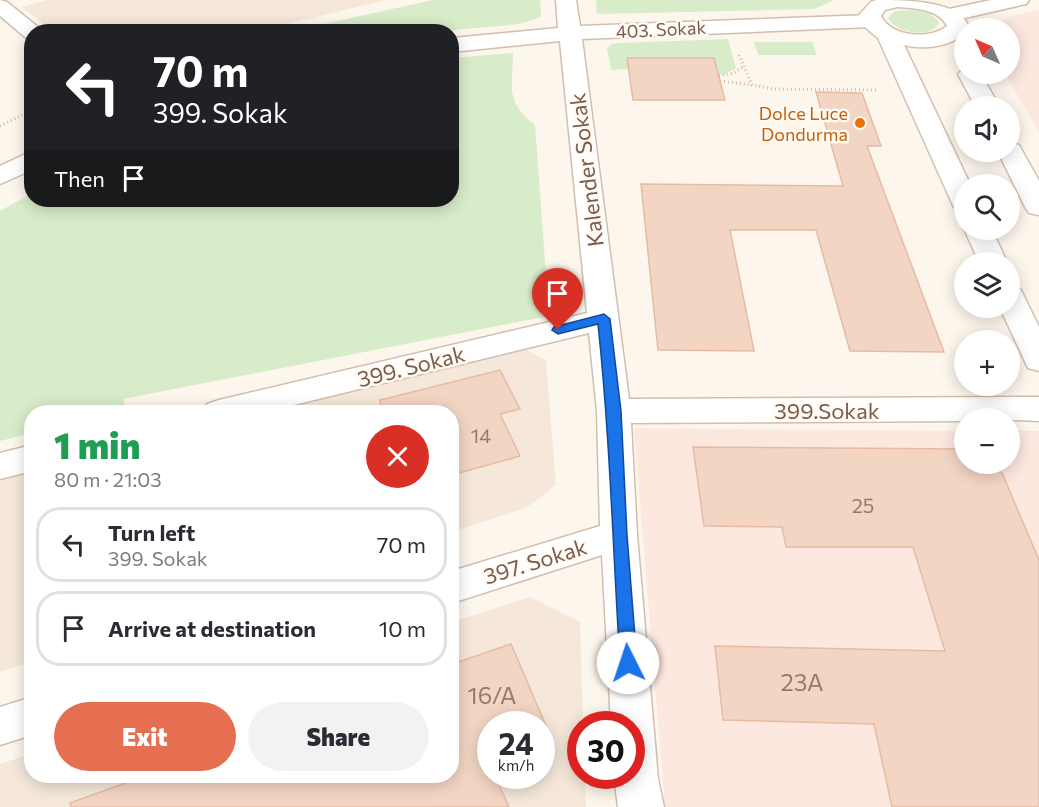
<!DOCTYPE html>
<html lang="en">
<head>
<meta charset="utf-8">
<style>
	body { margin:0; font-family:Commissioner,sans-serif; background:#f2f2f3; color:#2b2b33; height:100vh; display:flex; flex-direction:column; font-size:22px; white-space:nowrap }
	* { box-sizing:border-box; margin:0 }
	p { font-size:20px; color:#7c7c81 }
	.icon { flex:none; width:33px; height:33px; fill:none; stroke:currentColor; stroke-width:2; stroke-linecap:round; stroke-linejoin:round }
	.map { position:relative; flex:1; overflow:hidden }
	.side { position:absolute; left:24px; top:405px; width:435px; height:378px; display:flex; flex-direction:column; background:#fff; border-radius:24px; box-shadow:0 3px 15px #0003 }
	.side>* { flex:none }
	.hud { position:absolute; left:24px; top:24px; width:435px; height:183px; border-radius:24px; box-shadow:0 3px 15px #0003; background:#202124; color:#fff; overflow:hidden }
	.needle { width:39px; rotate:315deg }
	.fabs { position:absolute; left:954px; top:18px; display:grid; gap:12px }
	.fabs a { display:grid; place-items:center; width:66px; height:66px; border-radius:50%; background:#fff; box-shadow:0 3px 15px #0003; font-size:30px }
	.speed { position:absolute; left:477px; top:711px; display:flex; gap:12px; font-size:30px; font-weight:700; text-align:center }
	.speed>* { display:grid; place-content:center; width:78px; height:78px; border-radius:50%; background:#fff; box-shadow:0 3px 15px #0003; line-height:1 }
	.speed small { font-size:15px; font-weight:400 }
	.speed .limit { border:9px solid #d22; background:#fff; color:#111 }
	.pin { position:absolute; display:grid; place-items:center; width:51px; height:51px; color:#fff; margin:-62px -26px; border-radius:50% 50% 50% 0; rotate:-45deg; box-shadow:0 0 6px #0007 }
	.pin .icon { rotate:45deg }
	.me { position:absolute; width:66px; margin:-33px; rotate:356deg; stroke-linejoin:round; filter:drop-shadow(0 0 4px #0008) }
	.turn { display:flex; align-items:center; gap:21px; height:126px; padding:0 30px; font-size:27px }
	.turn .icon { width:78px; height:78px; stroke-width:2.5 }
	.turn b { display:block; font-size:42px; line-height:51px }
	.then { display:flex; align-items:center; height:57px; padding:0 30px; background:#0003; gap:12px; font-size:22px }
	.round { display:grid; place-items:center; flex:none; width:63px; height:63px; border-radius:32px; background:#f2f2f3 }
	.summary { display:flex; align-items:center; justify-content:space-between; height:102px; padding:0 30px }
	h1 { font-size:36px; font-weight:800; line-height:45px; color:#1e9e55 }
	.cta { display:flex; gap:12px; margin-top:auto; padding:12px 30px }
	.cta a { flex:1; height:69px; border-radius:36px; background:#e76f51; color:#fff; font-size:24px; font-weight:800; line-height:69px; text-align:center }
	.cta a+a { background:#f2f2f3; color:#2b2b33 }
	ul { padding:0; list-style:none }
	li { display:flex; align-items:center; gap:18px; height:75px; margin:0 12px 9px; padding:0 18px; border:3px solid #e1e1e2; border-radius:24px }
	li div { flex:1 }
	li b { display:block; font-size:22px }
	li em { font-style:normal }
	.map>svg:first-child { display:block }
	.residential { fill:#f5e8da; fill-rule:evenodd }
	.commercial { fill:#fde8e0 }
	.green { fill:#d8ecc9 }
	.building { fill:#f3d5c3; stroke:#e6bba3; stroke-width:1.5 }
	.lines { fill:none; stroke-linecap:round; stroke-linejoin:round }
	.minor-casing { stroke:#d1beb0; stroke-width:3 }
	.secondary-casing { stroke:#d6c0b0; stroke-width:3 }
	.path { stroke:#d9b8a5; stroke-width:3; stroke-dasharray:1 3; stroke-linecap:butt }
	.minor { fill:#fff; fill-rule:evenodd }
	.secondary { fill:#fff; fill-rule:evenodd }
	.route { fill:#1a73e8; stroke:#114b97; stroke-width:1.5 }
	.food-dot { fill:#e8710a; stroke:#fffaf3; stroke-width:2 }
	.labels { text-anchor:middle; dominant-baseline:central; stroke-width:5; stroke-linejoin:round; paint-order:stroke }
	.far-street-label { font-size:18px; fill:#7a5c4d; stroke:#fffaf3 }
	.far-food-label { font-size:18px; fill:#c56008; stroke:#fffaf3; text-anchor:end }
	.number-label { font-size:20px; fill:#987a6a }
	.street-label { font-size:22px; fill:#7a5c4d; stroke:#fffaf3 }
	.near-number-label { font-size:24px; fill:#987a6a }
</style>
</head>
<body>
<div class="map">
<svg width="1039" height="807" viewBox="0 0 1039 807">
	<rect width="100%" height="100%" fill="#fdf6ec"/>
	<g class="residential">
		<path d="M47 0H386L254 32 53 31 21 7Z"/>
		<path d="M525 349 546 360 556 485 526 508 452 532V412H261Z"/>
		<path d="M31 468V662L0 672V475Z"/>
		<path d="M530 597 580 622 583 724H580V776H585L586 807H0V764L31 754 32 776H452V622ZM490 724H542V776H490Z"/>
	</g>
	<g class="commercial">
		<path d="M1039 10V132L1005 74H1010V28H991L1008 17Z"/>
		<path d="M634 428 964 431V464H1010V431H1039V807H665Z"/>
	</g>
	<g class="green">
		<path d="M433 0H540L541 17 520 24 444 31H292Z"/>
		<path d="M596 0H834L814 9 597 14Z"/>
		<path d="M912 10C923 11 933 13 939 23 930 39 896 33 888 18L895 11Z"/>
		<path d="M728 39 736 68 725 74H718L714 58H628L629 69 611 70 607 48 611 44 620 43Z"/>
		<path d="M754 42H812L817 55H758Z"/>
		<path d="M513 53C513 89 504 100 535 125L549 316 123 399 126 411 120 412H32L31 433 0 441V211L31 194 32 200H452V58Z"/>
	</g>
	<g class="building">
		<path d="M627 58H714L725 100H633Z"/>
		<path d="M816 92 862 93 881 146H867L944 352 850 351 816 230H730L754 351 658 350 641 184 843 186Z"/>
		<path d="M500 370 520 409 500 414 520 456 452 475V412H381L380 400Z"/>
		<path d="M693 447 964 449V464H991L1002 473 1039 560V807H892L874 724 723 720 715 646 945 651 913 547H786L782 527 704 526Z"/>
		<path d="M511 644 546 726 490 724V747L484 749 490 765V776H495L509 807H71L70 803 145 776H452V664Z"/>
	</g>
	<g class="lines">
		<g class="minor-casing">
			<g id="minor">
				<path d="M0 0 7 2 44 32H32V38L25 37 0 16Z"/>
				<path d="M556 0H576L580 26 871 15 879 16 882 21 879 26 871 27 582 39 629 399 1039 397V421L964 418V421L631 423 637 535 658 779 664 807H618L614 776H632V724H611L602 555 452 603V571L600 526 597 411 589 333 265 412H202L207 404 219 400 587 313 560 41 452 52V38L558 28Z"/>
				<path d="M991 0H1029L1026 4 952 21 944 20 941 15 944 10Z"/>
				<path d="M32 151V170L0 184V166Z"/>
				<path d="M32 445V471L0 479V453Z"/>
				<path d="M32 697V735L0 745V707Z"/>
			</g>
		</g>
		<g class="secondary-casing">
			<g id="secondary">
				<path d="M876 0C903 0 962 0 969 28H964V34C948 47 924 50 904 45L970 184H964V209L954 207 951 201 878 38 867 29 859 15 871 2ZM897 7C914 8 939 9 947 26 930 40 891 37 881 16L885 10Z"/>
				<path d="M964 68V74H981L999 106H975L958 74Z"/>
				<path d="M1010 142 1019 145 1039 181V215L1029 213 1025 207 998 152H1010Z"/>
				<path d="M964 229 992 230 1007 262H979Z"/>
				<path d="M1010 287 1021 290 1039 327V371L1028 368 1000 308H1010Z"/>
			</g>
		</g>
		<g class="path">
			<path d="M739 55 752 85 774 89 876 90"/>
			<path d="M719 76 733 73 743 67"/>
			<path d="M720 81 752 85"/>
			<path d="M0 126 32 110"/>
		</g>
		<use href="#minor" class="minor"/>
		<use href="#secondary" class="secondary"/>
	</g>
	<path class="route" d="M604 314 610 319 621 411 627 535 637 663 634 668 628 670 623 668 620 663C613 550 610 437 598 324L558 334 552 330 554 327Z"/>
	<circle class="food-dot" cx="860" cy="123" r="6"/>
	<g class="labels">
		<g class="far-street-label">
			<text transform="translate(661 29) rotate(-3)">403. Sokak</text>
		</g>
		<g class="far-food-label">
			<text x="848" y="113">Dolce Luce<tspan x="848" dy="21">Dondurma</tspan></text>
		</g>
		<g class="number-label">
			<text x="481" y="435">14</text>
			<text x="863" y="505">25</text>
		</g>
		<g class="street-label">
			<text transform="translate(586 170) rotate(-97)">Kalender Sokak</text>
			<text transform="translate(411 366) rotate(-14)">399. Sokak</text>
			<text x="827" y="410">399.Sokak</text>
			<text transform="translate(535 561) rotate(-17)">397. Sokak</text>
		</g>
		<g class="near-number-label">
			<text x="802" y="681">23A</text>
			<text x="492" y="694">16/A</text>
		</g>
	</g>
</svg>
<div class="fabs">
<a><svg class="needle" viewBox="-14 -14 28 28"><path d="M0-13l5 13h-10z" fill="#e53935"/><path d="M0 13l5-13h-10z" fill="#7c7c81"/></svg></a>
<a><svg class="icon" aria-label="sound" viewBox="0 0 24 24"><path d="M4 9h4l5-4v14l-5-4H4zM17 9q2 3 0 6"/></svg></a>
<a><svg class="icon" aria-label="search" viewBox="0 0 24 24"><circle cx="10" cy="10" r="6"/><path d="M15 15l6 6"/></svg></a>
<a><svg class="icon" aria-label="layers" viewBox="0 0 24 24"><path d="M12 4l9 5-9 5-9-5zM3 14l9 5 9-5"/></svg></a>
<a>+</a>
<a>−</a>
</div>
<div class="speed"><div>24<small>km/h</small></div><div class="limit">30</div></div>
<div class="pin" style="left:558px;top:330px;background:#d93025"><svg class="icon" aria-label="arrive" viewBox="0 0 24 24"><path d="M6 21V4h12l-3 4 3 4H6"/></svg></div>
<svg class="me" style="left:628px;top:663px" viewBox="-20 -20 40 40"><circle r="19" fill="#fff"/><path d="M0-13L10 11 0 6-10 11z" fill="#1a73e8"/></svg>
<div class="hud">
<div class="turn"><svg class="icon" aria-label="left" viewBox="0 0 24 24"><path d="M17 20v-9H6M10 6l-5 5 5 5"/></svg><div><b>70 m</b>399. Sokak</div></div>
<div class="then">Then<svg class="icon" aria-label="arrive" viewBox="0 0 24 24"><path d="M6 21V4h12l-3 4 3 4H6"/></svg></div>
</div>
<section class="side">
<div class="summary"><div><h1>1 min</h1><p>80 m · 21:03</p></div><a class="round" style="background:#d93025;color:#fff"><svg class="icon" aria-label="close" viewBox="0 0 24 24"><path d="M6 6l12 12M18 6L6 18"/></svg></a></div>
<ul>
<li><svg class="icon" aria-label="left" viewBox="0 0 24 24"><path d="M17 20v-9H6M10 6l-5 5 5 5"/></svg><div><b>Turn left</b><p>399. Sokak</p></div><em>70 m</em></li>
<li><svg class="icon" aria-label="arrive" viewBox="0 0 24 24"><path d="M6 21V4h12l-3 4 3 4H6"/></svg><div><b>Arrive at destination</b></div><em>10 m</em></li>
</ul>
<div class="cta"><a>Exit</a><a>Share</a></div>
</section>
</div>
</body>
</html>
